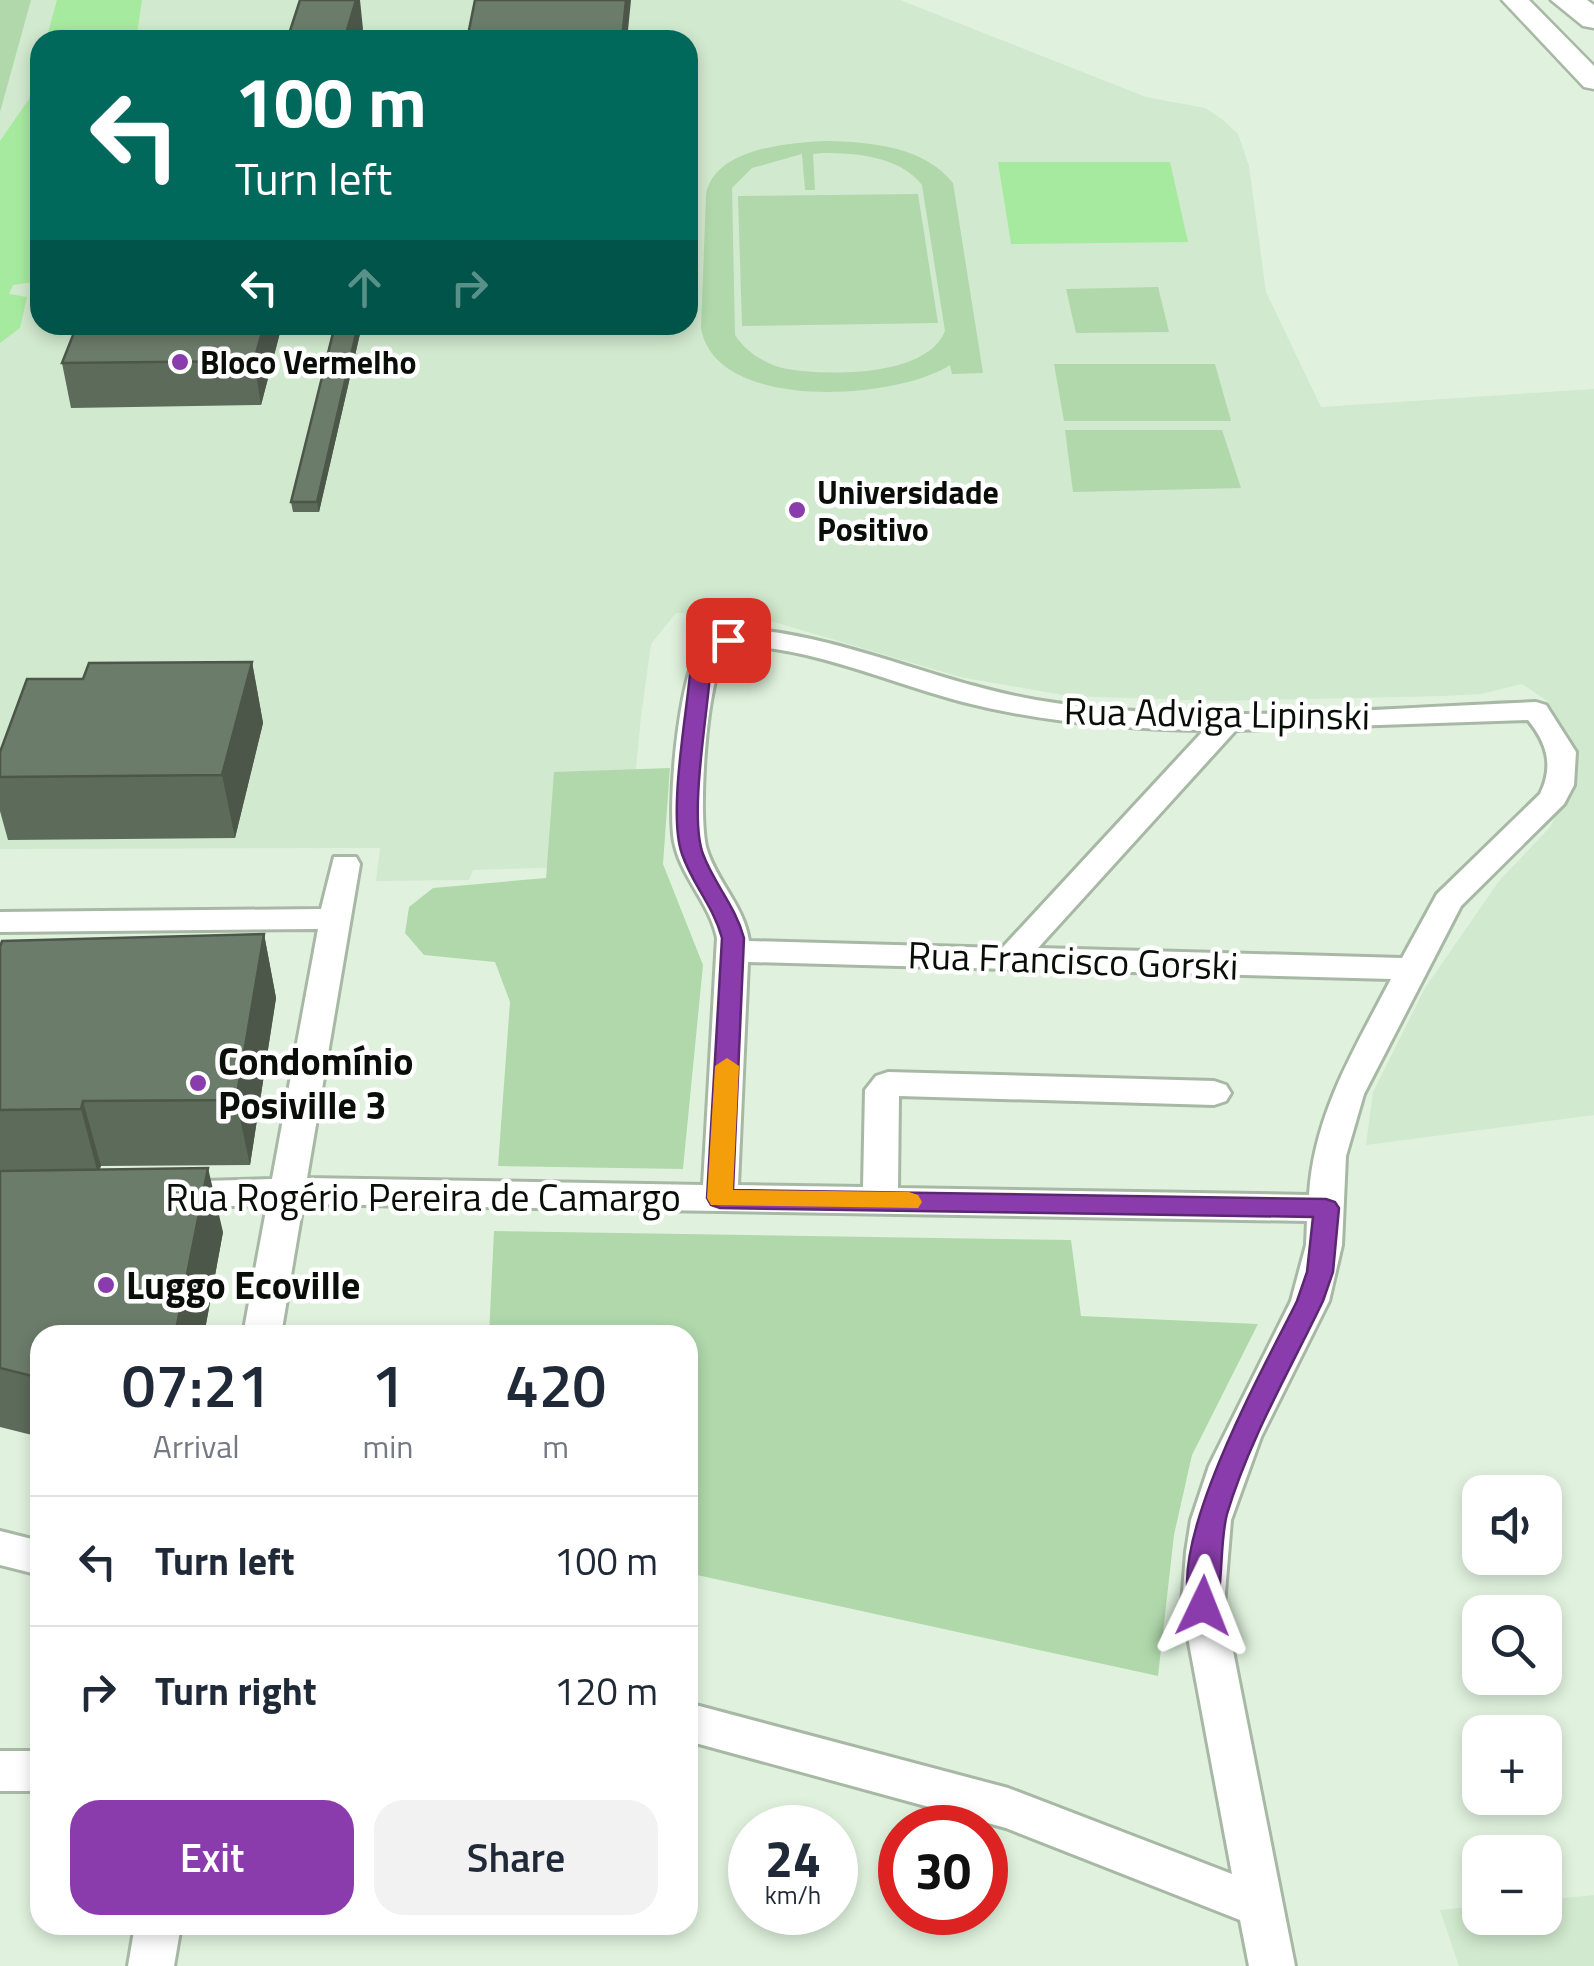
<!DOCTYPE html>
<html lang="en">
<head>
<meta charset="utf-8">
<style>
	body { margin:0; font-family:"Titillium Web",sans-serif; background:#f2f2f3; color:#1f2937; height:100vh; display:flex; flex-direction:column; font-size:38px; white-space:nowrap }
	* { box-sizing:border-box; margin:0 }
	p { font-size:32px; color:#747a83 }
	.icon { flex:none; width:55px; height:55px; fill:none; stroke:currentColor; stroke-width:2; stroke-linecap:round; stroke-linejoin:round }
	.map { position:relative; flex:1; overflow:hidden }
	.sheet { position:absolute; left:30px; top:1325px; width:668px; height:610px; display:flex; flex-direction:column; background:#fff; border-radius:30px; box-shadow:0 5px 15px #0003 }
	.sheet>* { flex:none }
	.guide { position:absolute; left:30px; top:30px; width:668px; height:305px; border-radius:30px; box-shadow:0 5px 15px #0003; background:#00695c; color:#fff; overflow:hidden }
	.tools { position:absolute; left:1462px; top:1475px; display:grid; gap:20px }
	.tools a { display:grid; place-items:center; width:100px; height:100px; border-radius:20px; background:#fff; box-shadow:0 5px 15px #0003; font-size:50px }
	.speed { position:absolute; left:728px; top:1805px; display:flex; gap:20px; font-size:50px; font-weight:700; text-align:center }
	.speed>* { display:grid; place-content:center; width:130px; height:130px; border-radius:50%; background:#fff; box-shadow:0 5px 15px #0003; line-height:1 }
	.speed small { font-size:25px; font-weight:400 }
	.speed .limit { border:15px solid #d22; background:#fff; color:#111 }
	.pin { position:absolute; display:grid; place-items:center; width:85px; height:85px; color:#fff; margin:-42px; border-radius:20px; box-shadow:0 5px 15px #0006 }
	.me { position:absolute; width:110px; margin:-55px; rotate:2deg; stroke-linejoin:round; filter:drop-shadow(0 0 8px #0008) }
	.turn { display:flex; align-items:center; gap:35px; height:210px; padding:0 40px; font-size:45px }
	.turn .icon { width:130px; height:130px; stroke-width:2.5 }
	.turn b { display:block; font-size:70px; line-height:85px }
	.lanes { display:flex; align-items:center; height:95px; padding:0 40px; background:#0003; justify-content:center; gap:50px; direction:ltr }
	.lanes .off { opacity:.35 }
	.eta { display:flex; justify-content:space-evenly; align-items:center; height:170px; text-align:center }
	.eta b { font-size:60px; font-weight:600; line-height:70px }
	.primary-button { display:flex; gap:20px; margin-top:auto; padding:20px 40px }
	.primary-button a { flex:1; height:115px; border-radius:30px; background:#8b3cac; color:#fff; font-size:40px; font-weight:600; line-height:115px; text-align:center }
	.primary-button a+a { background:#f2f2f3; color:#1f2937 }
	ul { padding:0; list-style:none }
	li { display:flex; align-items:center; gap:30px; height:130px; padding:0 40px; border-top:2px solid #e0e1e3 }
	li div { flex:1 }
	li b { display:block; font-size:38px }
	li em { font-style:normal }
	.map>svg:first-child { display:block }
	.built { fill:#d1e9ce; fill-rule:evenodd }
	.green { fill:#b0d8ab; fill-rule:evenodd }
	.water { fill:#a6ea9f }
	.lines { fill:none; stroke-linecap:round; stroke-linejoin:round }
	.street-casing { stroke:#a7b9a5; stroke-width:6 }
	.secondary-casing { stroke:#a7b9a5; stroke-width:5 }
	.highway-casing { stroke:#a7b9a5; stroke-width:5 }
	.street { fill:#fff; fill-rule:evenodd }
	.secondary { fill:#fff; fill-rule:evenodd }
	.highway { fill:#fff; fill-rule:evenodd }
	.wall { fill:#5d6b5b }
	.shaded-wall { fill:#4c574a }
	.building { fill:#6c7c6a; stroke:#4c574a; stroke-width:2.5 }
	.route { fill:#8b3cac; stroke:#5a2770; stroke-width:2.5 }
	.slow { fill:#f59e0b }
	.poi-dot { fill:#8b3cac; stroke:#fff; stroke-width:4 }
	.labels { text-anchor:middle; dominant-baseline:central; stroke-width:9; stroke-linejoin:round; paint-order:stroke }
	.far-poi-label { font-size:32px; font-weight:bold; fill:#090f08; stroke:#fff; text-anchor:start }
	.street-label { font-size:38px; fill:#090f08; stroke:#fff }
	.poi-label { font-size:38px; font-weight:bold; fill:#090f08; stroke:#fff; text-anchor:start }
</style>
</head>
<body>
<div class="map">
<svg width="1594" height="1966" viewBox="0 0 1594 1966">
	<rect width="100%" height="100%" fill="#e0f2de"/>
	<g class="built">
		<path d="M0 0H900L1146 97 1205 108 1222 119 1238 134 1249 166 1266 292 1321 407 1594 389V1115L1366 1145 1373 1092 1425 988 1499 881 1550 827 1568 792 1569 740 1547 701 1522 684 1481 694 1444 696 1217 701 1068 696 960 677 774 622 735 615 676 613 651 644 641 717 633 799 643 865 473 870 469 880 376 881 380 848 0 849ZM40 40H688V325H40Z"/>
		<path d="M1594 1895V1966H1459L1440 1910 1480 1906V1918H1545V1900Z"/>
	</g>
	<g class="green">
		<path d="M0 0H31L0 112Z"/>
		<path d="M826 141C869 142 924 146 953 183L983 373 952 374 950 365C897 400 715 413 701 328L706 195C714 148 788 143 826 141ZM823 153C857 153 899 156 922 185L945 331C927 377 828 376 787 369 766 365 746 352 735 335L732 188 752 168 802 154 805 190H815L813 154Z"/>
		<path d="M918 194 938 323 742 326 738 196Z"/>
		<path d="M1158 287 1169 332 1076 333 1066 289Z"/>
		<path d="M1054 364H1215L1231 421H1064Z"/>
		<path d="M1065 430H1222L1241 488 1073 492Z"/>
		<path d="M670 768 663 864 703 965 683 1169 498 1166 510 1002 495 962 424 955 405 933 409 907 433 888 546 878 554 772Z"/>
		<path d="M494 1231 1071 1240 1081 1316 1258 1324 1192 1455 1174 1535 1158 1676 688 1573V1335H489Z"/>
	</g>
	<g class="water">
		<path d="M57 0H142L136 40H46Z"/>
		<path d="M40 61V281L13 285 9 294 27 297 20 328 0 343V141L29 99Z"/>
		<path d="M998 162H1170L1188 242 1011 244Z"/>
	</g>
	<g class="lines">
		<g class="street-casing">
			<g id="street">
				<path d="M749 629C848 638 939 683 1036 700 1200 727 1371 708 1536 702L1546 705 1576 752 1574 785 1564 804 1461 906 1364 1094 1346 1156 1342 1245 1329 1301 1261 1437 1231 1520 1224 1605 1295 1966H1249L1240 1920 1006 1828 688 1741V1703L1008 1788 1232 1874 1182 1605 1186 1552 1191 1520 1209 1466 1291 1301 1306 1245 1307 1221 303 1204 281 1335H243L267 1205 169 1208 156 1204 151 1195 156 1186 169 1182 272 1179 318 929 0 932V912L321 909 334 857H356L360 864 307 1178 703 1185 717 938C710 904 683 879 675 846 666 813 679 673 700 648 712 633 731 632 749 629ZM749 646C824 652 891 683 963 702 1041 722 1124 729 1204 730L1002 948 749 941C744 906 717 882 707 850 697 820 706 672 727 652ZM1528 720C1547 743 1554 766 1540 794L1437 894 1402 958 1038 948 1236 730ZM748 962 1391 979C1354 1050 1314 1114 1309 1195L898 1188 899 1096 1214 1105 1226 1101 1231 1093 1226 1085 1214 1081 888 1072 876 1076 865 1090 863 1187 738 1185Z"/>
				<path d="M0 1531 40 1541V1575L0 1565Z"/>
				<rect x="0" y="1751" width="40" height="40"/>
				<path d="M135 1925H181L174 1966H128Z"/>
			</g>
		</g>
		<g class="secondary-casing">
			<path id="secondary" d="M1502 0H1529L1594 66V89L1584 87Z"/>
		</g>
		<g class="highway-casing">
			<path id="highway" d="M1551 0H1587L1594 5V28L1583 26Z"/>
		</g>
		<use href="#street" class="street"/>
		<use href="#secondary" class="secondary"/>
		<use href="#highway" class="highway"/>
	</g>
	<g class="wall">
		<path d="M282 325 261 405 71 408 62 363Z"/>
		<path d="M335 325H362L319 512H293L291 502Z"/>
		<path d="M252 662 263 723 235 838 8 840 0 811V777L83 679Z"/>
		<path d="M264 934 276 998 250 1165 101 1166 99 1169 223 1232 204 1335H40V1437L0 1427V947Z"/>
	</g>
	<g class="shaded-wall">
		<path d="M356 0H360L363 29 360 40H344Z"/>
		<path d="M626 0H631L627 40H622Z"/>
		<path d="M264 325H282L261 405 254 361Z"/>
		<path d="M358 325H362L319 512 317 502Z"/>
		<path d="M252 662 263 723 235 838 222 775Z"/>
		<path d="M264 934 276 998 250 1165 236 1100Z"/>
		<path d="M83 1101 101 1166 98 1174 81 1109Z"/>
		<path d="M208 1168 223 1232 204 1335H175Z"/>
	</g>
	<g class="building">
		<path d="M300 0H356L344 40H287Z"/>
		<path d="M475 0H626L622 40H467Z"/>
		<path d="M77 325H264L254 361 62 363Z"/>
		<path d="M335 325H358L317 502H291Z"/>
		<path d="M252 662 222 775 0 777V752L27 679H83L89 663Z"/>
		<path d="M264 934 236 1100 83 1101 81 1109 0 1110V947L2 941Z"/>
		<path d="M208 1168 175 1335H40V1378L0 1368V1171Z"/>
	</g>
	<path class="route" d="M728 634 738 640 715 659 710 674C707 718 689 816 703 854 714 884 735 905 744 938L733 1190 1326 1199 1335 1202 1339 1208 1333 1272 1323 1301C1290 1370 1249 1440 1227 1514 1219 1544 1224 1592 1213 1614L1203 1618 1193 1614C1161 1549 1266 1364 1297 1301L1307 1272 1313 1217 720 1208 711 1205 707 1198 722 938C713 905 692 884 682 854 668 815 686 718 690 674L700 653Z"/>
	<path class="slow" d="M727 1058 739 1066 733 1190 909 1192 918 1195 922 1202 918 1208 711 1205 707 1198 715 1066Z"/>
	<g class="poi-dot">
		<circle cx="180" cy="362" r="10"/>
		<circle cx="797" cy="510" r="10"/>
		<circle cx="198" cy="1083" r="10"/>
		<circle cx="106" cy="1285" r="10"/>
	</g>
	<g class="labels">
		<g class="far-poi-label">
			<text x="200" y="362">Bloco Vermelho</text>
			<text x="817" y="492">Universidade<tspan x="817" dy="37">Positivo</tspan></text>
		</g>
		<g class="street-label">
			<text transform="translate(1217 713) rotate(1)">Rua Adviga Lipinski</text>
			<text transform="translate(1073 960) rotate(2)">Rua Francisco Gorski</text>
			<text x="423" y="1197">Rua Rogério Pereira de Camargo</text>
		</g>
		<g class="poi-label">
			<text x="218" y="1061">Condomínio<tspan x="218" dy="44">Posiville 3</tspan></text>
			<text x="126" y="1285">Luggo Ecoville</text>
		</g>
	</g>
</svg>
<div class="tools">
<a><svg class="icon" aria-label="sound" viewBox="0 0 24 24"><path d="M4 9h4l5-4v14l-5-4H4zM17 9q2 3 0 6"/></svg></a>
<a><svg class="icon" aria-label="search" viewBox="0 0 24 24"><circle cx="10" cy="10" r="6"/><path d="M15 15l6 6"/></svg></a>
<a>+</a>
<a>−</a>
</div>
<div class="speed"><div>24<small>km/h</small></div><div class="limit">30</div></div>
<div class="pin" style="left:728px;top:640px;background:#d93025"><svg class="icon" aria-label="arrive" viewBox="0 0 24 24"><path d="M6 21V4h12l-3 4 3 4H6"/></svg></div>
<svg class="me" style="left:1203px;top:1606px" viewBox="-20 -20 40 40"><path d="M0-17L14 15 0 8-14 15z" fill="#8b3cac" stroke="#fff" stroke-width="4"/></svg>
<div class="guide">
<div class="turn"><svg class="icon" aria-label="left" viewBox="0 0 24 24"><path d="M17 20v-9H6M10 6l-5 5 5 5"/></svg><div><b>100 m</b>Turn left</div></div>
<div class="lanes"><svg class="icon" aria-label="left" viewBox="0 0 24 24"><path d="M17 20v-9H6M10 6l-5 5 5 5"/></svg><svg class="icon off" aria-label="ahead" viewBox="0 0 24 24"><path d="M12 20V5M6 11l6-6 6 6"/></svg><svg class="icon off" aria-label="right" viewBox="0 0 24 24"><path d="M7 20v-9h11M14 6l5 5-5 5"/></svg></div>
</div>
<section class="sheet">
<div class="eta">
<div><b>07:21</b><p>Arrival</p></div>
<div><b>1</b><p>min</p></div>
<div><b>420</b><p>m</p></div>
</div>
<ul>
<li><svg class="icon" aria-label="left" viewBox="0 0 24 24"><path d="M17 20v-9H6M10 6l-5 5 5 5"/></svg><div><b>Turn left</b></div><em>100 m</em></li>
<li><svg class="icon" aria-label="right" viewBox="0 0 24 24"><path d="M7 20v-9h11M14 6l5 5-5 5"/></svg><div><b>Turn right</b></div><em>120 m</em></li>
</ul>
<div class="primary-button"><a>Exit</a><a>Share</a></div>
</section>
</div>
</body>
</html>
